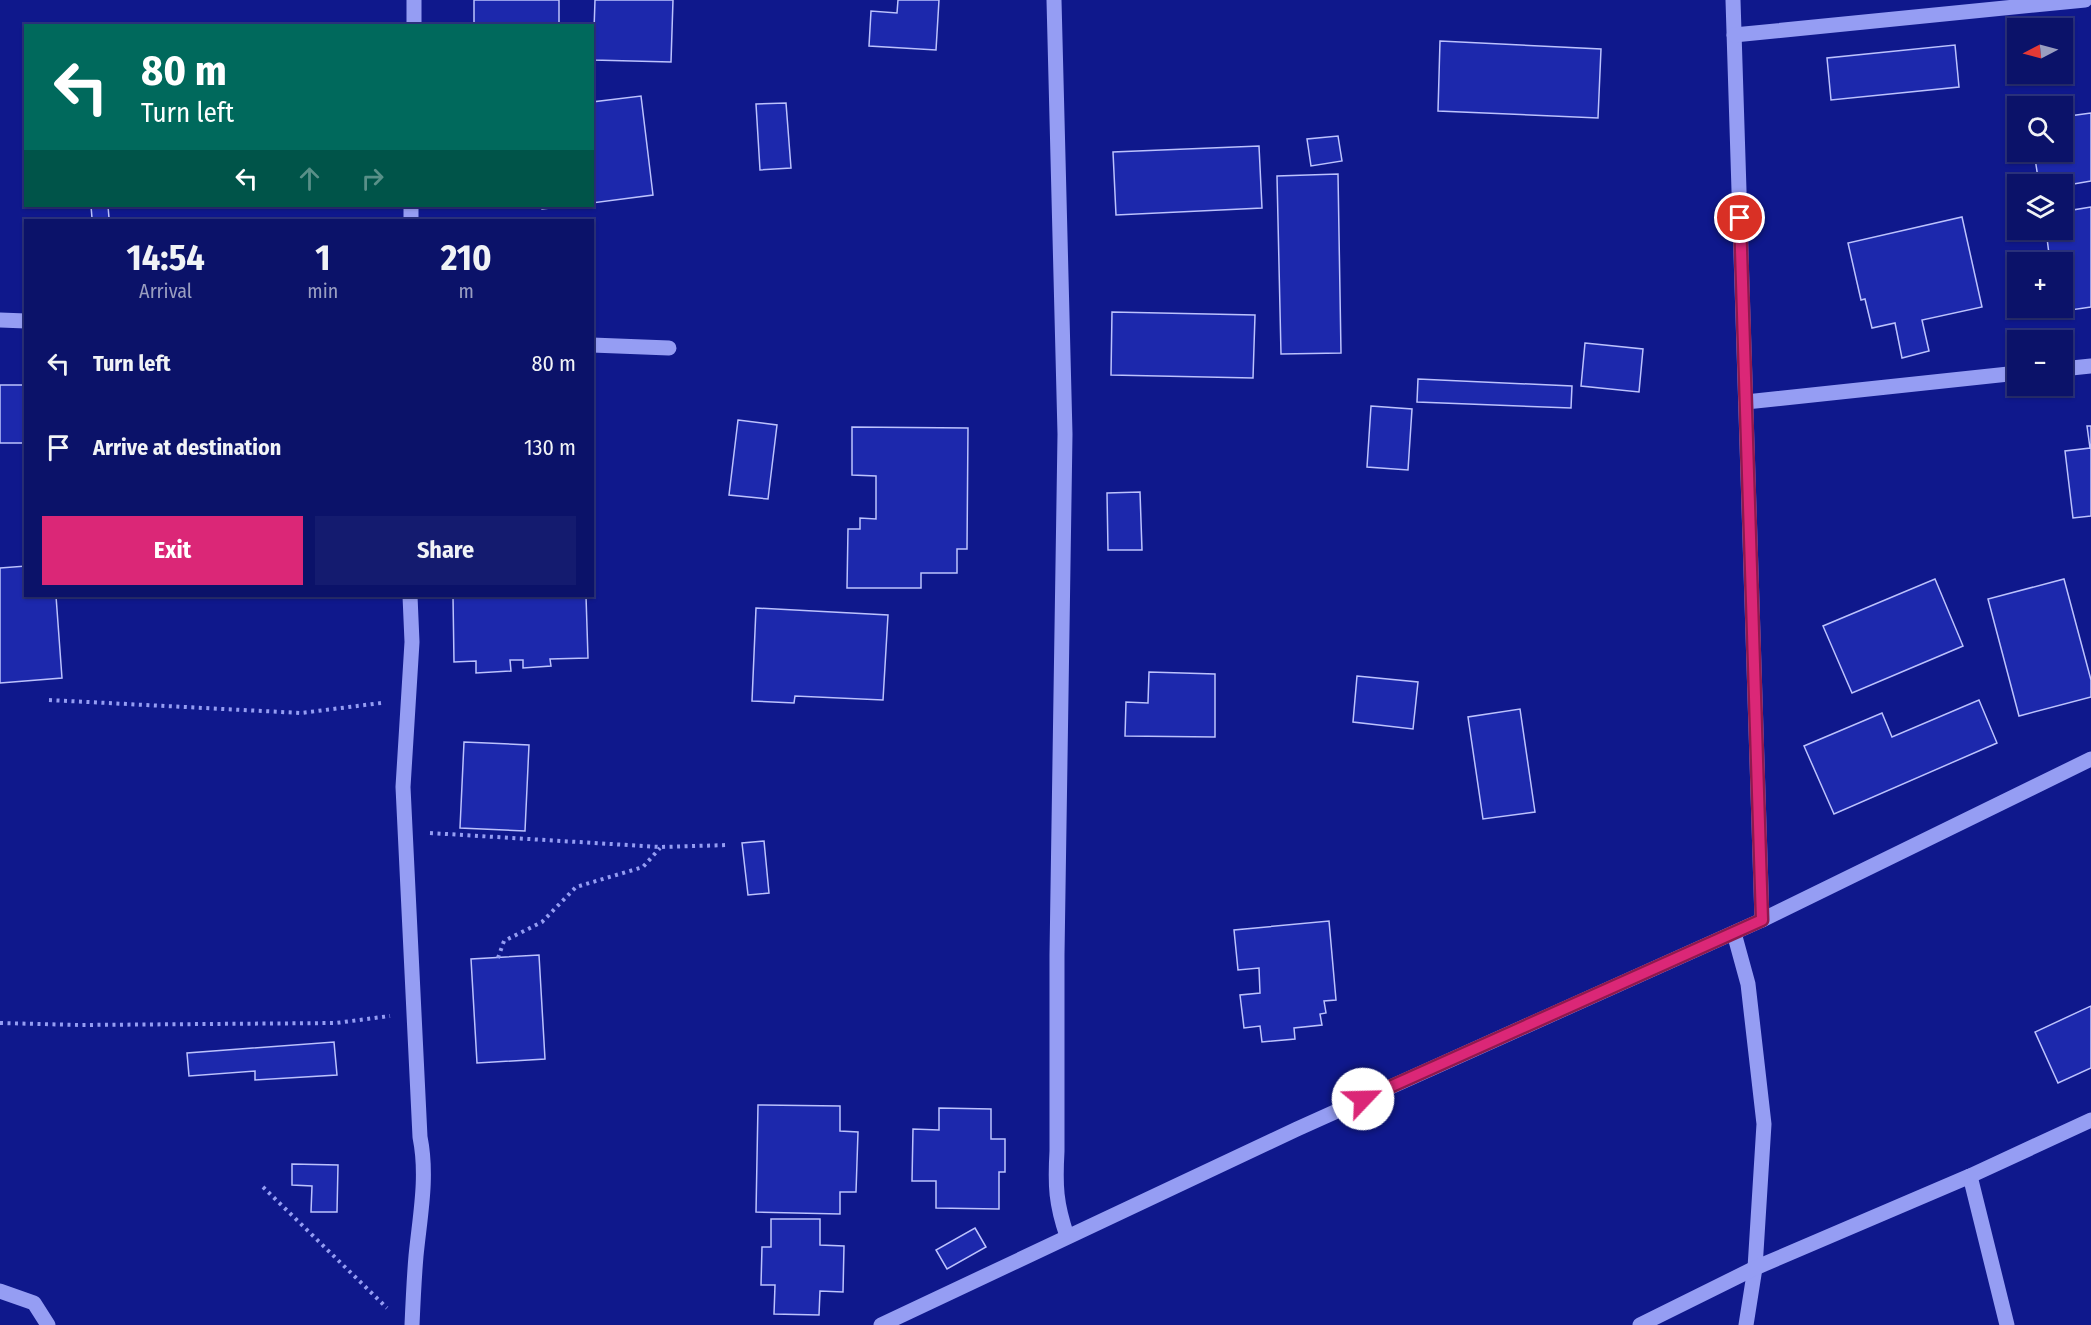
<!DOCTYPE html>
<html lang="en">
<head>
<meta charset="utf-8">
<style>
	body { margin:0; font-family:"Fira Sans Condensed",sans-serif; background:#141b6f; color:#f1f3f6; height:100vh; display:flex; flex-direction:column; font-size:22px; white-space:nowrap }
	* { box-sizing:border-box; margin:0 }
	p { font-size:20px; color:#9a9ec0 }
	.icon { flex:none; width:33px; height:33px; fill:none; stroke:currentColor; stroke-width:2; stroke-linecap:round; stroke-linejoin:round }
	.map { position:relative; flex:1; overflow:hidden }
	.sheet { position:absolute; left:24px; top:219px; width:570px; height:378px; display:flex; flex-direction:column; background:#0b1269; border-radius:0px; box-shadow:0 2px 4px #0004,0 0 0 2px #2b327d }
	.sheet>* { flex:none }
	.banner { position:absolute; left:24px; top:24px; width:570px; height:183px; border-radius:0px; box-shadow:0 2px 4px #0004,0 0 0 2px #2b327d; background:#00695c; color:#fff; overflow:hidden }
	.needle { width:39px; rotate:264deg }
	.fabs { position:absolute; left:2007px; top:18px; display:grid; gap:12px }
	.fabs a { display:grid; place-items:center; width:66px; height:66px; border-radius:0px; background:#0b1269; box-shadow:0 2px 4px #0004,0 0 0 2px #2b327d; font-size:30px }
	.pin { position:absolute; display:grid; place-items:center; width:51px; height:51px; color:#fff; margin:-26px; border:3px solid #fff; border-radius:50%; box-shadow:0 2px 6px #0007 }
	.me { position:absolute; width:66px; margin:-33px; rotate:66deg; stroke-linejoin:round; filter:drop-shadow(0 0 4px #0008) }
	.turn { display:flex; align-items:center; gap:21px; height:126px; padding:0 18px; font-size:27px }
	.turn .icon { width:78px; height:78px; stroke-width:2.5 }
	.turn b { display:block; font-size:42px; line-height:51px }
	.lanes { display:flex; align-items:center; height:57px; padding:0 18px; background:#0003; justify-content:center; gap:30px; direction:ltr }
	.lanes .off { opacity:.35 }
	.eta { display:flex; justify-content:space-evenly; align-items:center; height:102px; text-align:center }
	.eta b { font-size:36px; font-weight:700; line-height:42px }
	.primary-button { display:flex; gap:12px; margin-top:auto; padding:12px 18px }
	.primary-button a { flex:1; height:69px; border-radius:0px; background:#db2777; color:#fff; font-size:24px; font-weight:700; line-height:69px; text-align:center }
	.primary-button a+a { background:#141b6f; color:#f1f3f6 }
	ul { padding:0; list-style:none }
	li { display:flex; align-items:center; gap:18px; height:84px; padding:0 18px }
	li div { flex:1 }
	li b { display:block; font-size:22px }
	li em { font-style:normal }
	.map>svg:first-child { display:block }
	.building { fill:#1c28ac; stroke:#bcc2fd; stroke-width:1.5 }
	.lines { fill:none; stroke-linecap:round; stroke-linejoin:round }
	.path { stroke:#959df3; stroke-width:4; stroke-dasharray:3 4.5; stroke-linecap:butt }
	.minor { stroke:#959df3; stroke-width:15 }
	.route-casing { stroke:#8e194d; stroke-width:15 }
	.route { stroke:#db2777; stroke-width:10 }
</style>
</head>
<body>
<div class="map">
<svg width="2091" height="1325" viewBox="0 0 2091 1325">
	<rect width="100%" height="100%" fill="#0f188c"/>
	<g class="building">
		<rect x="474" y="0" width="85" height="26"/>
		<path d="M595 0H673L671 62 593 60Z"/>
		<path d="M898 0H939L936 50 869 46 871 11 897 13Z"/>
		<path d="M1440 41 1601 49 1598 118 1438 111Z"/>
		<path d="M1955 45 1959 87 1831 100 1827 58Z"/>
		<path d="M641 96 653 195 592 203V102Z"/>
		<path d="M786 103 791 168 760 170 756 104Z"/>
		<path d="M2091 113V181L2062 186 2039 184 2034 152H2062V117Z"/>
		<path d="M1338 136 1342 161 1311 166 1307 139Z"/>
		<path d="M1259 146 1262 208 1116 215 1113 152Z"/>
		<path d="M1338 174 1341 353 1281 354 1277 176Z"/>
		<path d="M91 206H108L109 218H92Z"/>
		<path d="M541 206H568L542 209Z"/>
		<path d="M2091 207V307L2057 312V308H2062V262H2050L2046 230H2062V218L2073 216V210Z"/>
		<path d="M1962 217 1982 307 1922 320 1929 351 1902 358 1895 323 1872 328 1865 299 1861 300 1848 243Z"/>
		<path d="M1112 312 1255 315 1253 378 1111 375Z"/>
		<path d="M1585 343 1643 349 1639 392 1581 386Z"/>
		<path d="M1418 379 1572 386 1571 408 1417 402Z"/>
		<rect x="0" y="385" width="26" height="58"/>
		<path d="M1371 406 1412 409 1408 470 1367 467Z"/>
		<path d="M738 420 777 425 768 499 729 495Z"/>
		<path d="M2087 426H2091V516L2073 518 2065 451 2090 448Z"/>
		<path d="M852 427 968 428 967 549H957V573H921V588H847L848 529H860V518L876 519V476L852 475Z"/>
		<path d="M1140 492 1142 550H1108L1107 493Z"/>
		<path d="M26 566V596H56L62 678 0 683V568Z"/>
		<path d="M1935 579 1963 646 1852 693 1823 626Z"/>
		<path d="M2064 579 2091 680V697L2019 716 1988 599Z"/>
		<path d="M504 596H586L588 658 550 659 551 666 523 668V660H510L511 671 476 673V661L454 662 453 597Z"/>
		<path d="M756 608 888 615 883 700 795 696 794 703 752 701Z"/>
		<path d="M1149 672 1215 674V737L1125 736 1126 702 1148 703Z"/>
		<path d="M1357 676 1418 682 1413 729 1353 722Z"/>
		<path d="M1979 700 1997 743 1834 814 1804 746 1882 713 1892 737Z"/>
		<path d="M1520 709 1535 812 1483 819 1468 717Z"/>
		<path d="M464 742 529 745 525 831 460 828Z"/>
		<path d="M764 841 769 893 748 895 742 843Z"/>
		<path d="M1329 921 1336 1000 1324 1001 1326 1013 1320 1014 1322 1025 1294 1028 1295 1039 1262 1042 1260 1026 1244 1028 1240 995 1260 993 1259 968 1238 970 1234 930Z"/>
		<path d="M539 955 545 1059 477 1063 471 959Z"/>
		<path d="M2091 1006V1068L2058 1083 2035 1032Z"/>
		<path d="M334 1042 337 1075 255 1080V1071L189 1076 187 1053Z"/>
		<path d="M758 1105 840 1106V1131L858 1132 856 1192H840V1214L756 1212Z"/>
		<path d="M939 1108 991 1109V1139H1005V1172H999V1209L936 1208V1181H912L913 1129 939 1130Z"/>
		<path d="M292 1164 338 1165 337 1212H311L312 1186 292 1185Z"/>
		<path d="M771 1219H820V1245L844 1246 843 1292 820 1291 819 1315 774 1314 775 1285H761L762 1247H771Z"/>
		<path d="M975 1228 986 1247 947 1269 936 1250Z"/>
	</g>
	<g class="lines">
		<g class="path">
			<path d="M49 700 301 713 381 703"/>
			<path d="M430 833 660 847 729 845"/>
			<path d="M498 958 504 941 542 922 576 887 643 867 660 848"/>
			<path d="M0 1023 80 1025 336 1023 390 1016"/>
			<path d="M263 1187 387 1308"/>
		</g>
		<g class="minor">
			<path d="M1054 0 1065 434 1057 955V1151C1055 1186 1056 1204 1067 1236"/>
			<path d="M1733 0 1762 920"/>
			<path d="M414 26V0"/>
			<path d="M1734 35 2085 0"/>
			<path d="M411 220V206"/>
			<path d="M0 320 26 321"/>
			<path d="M592 345 669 348"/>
			<path d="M2062 369 2091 366"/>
			<path d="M1746 402 2018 373"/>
			<path d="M410 596 412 642 403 787 420 1137C428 1177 420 1215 416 1256 414 1279 413 1302 412 1325"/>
			<path d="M1734 933 1748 984 1764 1124 1755 1268 1746 1325"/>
			<path d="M1970 1176 2007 1325"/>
			<path d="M0 1291 34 1303 48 1325"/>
			<path d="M881 1325 1297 1129 1762 920 2091 759"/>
			<path d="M1640 1325 1755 1268 1970 1176 2091 1120"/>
		</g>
	</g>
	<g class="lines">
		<g class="route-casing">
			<path id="route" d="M1363 1099 1762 920 1740 218"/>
		</g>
		<use href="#route" class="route"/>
	</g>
</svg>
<div class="fabs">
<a><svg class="needle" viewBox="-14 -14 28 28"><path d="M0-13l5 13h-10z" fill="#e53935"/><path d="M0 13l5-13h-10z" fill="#9a9ec0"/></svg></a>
<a><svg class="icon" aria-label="search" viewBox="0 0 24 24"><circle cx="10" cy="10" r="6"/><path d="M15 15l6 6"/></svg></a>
<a><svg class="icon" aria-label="layers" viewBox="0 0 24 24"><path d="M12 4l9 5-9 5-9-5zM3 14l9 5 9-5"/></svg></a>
<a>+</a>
<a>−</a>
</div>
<div class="pin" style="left:1740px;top:218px;background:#d93025"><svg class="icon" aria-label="arrive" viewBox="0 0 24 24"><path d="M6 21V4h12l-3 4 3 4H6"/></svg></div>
<svg class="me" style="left:1363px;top:1099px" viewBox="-20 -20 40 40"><circle r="19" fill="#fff"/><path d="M0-13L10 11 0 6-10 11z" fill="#db2777"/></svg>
<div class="banner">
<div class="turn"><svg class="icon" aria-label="left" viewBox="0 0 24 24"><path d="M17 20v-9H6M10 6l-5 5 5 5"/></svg><div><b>80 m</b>Turn left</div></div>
<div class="lanes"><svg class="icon" aria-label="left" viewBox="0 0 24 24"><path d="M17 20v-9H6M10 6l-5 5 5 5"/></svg><svg class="icon off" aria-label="ahead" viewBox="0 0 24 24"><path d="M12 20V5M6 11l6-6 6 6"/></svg><svg class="icon off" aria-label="right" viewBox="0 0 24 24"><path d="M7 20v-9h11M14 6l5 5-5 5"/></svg></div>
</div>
<section class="sheet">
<div class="eta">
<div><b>14:54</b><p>Arrival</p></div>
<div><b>1</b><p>min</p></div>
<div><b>210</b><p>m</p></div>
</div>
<ul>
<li><svg class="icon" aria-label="left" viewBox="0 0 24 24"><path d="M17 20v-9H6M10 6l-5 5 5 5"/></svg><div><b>Turn left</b></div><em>80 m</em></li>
<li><svg class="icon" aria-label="arrive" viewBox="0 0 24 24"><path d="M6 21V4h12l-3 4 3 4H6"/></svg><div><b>Arrive at destination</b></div><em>130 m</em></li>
</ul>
<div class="primary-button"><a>Exit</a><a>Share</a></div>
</section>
</div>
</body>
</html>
